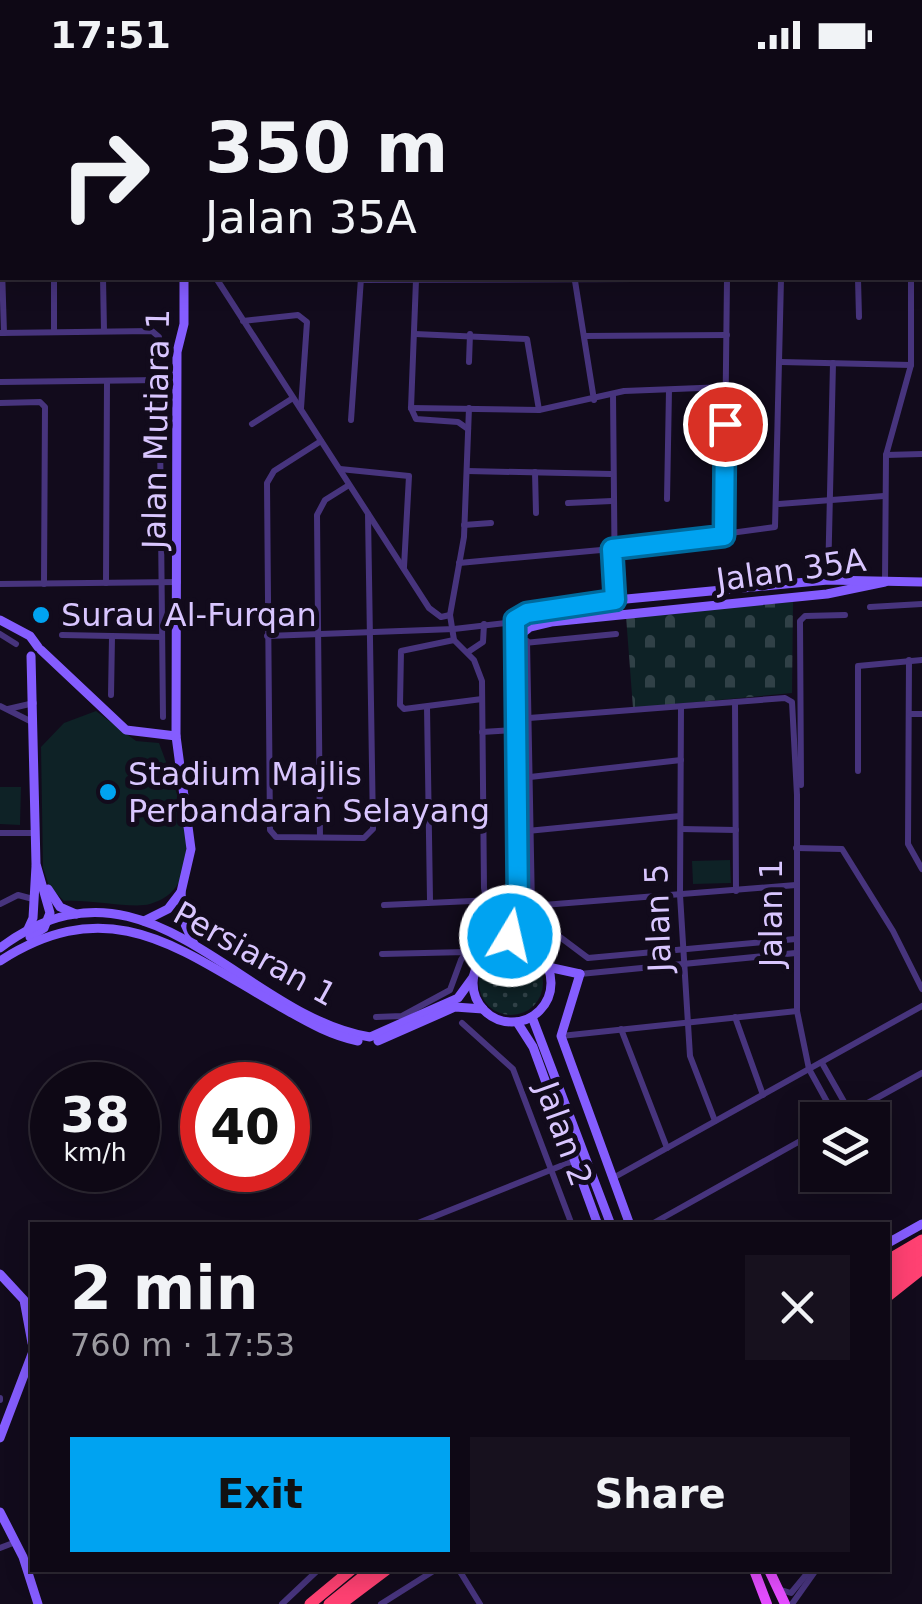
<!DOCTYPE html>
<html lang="en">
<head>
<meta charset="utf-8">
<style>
	body { margin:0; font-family:"DejaVu Sans",sans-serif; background:#17111e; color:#f1f3f6; height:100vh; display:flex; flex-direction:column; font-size:38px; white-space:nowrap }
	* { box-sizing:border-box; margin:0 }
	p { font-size:32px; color:#9b9aa0 }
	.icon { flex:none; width:55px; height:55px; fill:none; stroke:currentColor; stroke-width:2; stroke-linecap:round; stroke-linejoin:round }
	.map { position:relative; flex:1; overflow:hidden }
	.side { position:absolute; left:30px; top:1152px; width:860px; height:350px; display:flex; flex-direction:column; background:#0e0815; border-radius:0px; box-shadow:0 5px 25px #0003,0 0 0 2px #2e2934 }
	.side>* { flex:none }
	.hud { position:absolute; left:0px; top:0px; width:922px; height:210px; box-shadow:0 5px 25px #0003,0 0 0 2px #2e2934; background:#0e0815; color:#f1f3f6; overflow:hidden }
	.controls { position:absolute; left:800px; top:1032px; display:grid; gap:20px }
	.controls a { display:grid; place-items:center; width:90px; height:90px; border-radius:0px; background:#0e0815; box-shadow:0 5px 25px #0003,0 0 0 2px #2e2934; font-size:50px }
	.speed { position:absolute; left:30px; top:992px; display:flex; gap:20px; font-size:50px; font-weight:700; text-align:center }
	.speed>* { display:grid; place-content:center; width:130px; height:130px; border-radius:50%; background:#0e0815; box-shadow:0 5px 25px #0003,0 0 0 2px #2e2934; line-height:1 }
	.speed small { font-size:25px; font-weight:400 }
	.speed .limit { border:15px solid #d22; background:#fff; color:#111 }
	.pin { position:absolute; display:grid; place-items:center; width:85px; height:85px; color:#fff; margin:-42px; border:5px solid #fff; border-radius:50%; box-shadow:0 2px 10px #0007 }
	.me { position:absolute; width:110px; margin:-55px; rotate:9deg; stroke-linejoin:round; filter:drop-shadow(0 0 8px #0008) }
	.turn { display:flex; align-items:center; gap:35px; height:210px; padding:0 40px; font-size:45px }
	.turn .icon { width:130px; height:130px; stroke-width:2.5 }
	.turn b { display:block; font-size:70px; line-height:85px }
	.round { display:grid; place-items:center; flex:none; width:105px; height:105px; border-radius:0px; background:#17111e }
	.head { display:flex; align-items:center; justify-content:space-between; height:170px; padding:0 40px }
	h1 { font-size:60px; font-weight:700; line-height:75px }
	.primary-button { display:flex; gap:20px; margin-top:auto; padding:20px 40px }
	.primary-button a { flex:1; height:115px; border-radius:0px; background:#00a3f1; color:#111; font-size:40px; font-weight:700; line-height:115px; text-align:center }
	.primary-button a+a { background:#17111e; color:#f1f3f6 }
	.status { display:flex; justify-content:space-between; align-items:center; height:70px; padding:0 50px; background:#0e0815; direction:ltr }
	.status svg { height:28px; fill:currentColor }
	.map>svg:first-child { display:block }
	.grass { fill:url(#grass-dots) }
	.cemetery { fill:url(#cemetery-stones) }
	.park { fill:#0e2226 }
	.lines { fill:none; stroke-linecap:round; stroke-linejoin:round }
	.river { stroke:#070e39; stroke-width:11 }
	.street { stroke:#47347d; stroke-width:6 }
	.secondary { stroke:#855dff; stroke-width:9 }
	.primary { stroke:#e44dff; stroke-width:10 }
	.highway { stroke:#ff4172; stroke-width:11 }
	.route-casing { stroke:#006a9d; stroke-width:25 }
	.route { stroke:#00a3f1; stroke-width:18 }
	.poi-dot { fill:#00a3f1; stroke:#120b1c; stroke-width:4 }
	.labels { text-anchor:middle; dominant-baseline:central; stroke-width:10; stroke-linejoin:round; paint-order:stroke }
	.street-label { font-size:32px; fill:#d9c6ff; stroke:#120b1c }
	.poi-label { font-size:32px; fill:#d9c6ff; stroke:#120b1c; text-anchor:start }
</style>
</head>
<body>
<div class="status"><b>17:51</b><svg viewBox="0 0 49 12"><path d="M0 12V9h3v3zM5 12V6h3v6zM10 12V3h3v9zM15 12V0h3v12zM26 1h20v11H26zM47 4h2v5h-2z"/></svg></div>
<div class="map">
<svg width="922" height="1534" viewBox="0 0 922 1534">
	<defs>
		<pattern id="grass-dots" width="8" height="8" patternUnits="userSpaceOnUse" patternTransform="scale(2.5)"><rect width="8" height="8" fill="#0e2226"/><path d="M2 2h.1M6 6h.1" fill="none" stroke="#304147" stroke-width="1.8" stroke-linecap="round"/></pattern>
		<pattern id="cemetery-stones" width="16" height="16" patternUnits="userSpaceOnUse" patternTransform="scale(2.5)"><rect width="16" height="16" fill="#0e2226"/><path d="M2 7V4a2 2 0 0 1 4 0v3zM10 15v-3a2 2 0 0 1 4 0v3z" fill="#304147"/></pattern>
	</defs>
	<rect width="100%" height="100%" fill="#120b1c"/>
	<circle class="grass" cx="511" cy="913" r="32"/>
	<path class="cemetery" d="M793 532 792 623 633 638 626 546Z"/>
	<g class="park">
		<path d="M96 641 136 671 159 673C174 714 217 815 150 834 133 839 88 829 64 831L49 816 43 798 41 677 64 653Z"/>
		<path d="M0 717H21L20 755 0 754Z"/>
		<path d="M730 790 731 813 693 814 692 791Z"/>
	</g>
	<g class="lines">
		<path class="river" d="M920 176 922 177"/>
		<g class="street">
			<path d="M167 0V2"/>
			<path d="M484 0 490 2"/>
			<path d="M904 0 905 2"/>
			<path d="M255 2 256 0"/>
			<path d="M309 2 310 0"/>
			<path d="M348 2 349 0"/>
			<path d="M412 2 413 0"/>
			<path d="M525 2 526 0"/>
			<path d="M920 17H922"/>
			<path d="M0 20H2"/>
			<path d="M0 71H2"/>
			<path d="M0 119 2 127"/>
			<path d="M920 167H922"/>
			<path d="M2 198 4 263"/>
			<path d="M920 204H922"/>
			<path d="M54 208V262"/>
			<path d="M103 208 104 261"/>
			<path d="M216 208 429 538 441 547 450 545"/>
			<path d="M858 209 859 247"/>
			<path d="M361 210 911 208"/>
			<path d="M575 211 594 330"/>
			<path d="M243 251 298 245 307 252 301 338"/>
			<path d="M0 263 152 261 159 267 163 647"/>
			<path d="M415 264 527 269 539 340"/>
			<path d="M584 266 727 265"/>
			<path d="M469 292 470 264"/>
			<path d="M781 292 911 295"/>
			<path d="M0 312 161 310"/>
			<path d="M613 324 615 530"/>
			<path d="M0 333 40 332 45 337 44 514"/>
			<path d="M411 338 539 340 624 321 726 317"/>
			<path d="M411 338 416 210"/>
			<path d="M411 338 416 349 458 352 468 359"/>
			<path d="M351 350 361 208"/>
			<path d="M252 354 293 328"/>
			<path d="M321 371 274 401 267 413 270 760 276 767 364 768 373 759 368 444"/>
			<path d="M886 385 922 384"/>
			<path d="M340 399 409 406 404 497"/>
			<path d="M467 401 611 404"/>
			<path d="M535 402 536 443"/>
			<path d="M667 429 669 320"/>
			<path d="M568 433 612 431"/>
			<path d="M779 434 884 426"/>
			<path d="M464 455 491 453"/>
			<path d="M724 465 727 209"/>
			<path d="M459 493 612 479 775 457 781 209"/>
			<path d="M828 510 833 293"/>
			<path d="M885 511 886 385 911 295V208"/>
			<path d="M106 513 107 312"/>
			<path d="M0 514 178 512"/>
			<path d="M870 537 922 534"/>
			<path d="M0 564 16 574"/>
			<path d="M62 565 162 567"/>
			<path d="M267 566 454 559 514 552"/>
			<path d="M454 570 401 581 400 635 404 639 482 629"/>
			<path d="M527 571 532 838 536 849 588 888 796 869"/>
			<path d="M514 574 616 564"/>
			<path d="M468 582 483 572 484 554"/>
			<path d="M909 590 908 774 922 799"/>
			<path d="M111 625 112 567"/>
			<path d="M735 632 736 821"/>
			<path d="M0 636 34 653"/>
			<path d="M427 637 430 830"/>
			<path d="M681 638 680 825 690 986 715 1051"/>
			<path d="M8 639 34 633"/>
			<path d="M910 644H922"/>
			<path d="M516 649 785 628 792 632 797 725V941L809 999 837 1050"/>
			<path d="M482 662 516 660"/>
			<path d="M858 701V596L922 590"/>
			<path d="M530 707 681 690"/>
			<path d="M801 715 800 551 805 546 845 545"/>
			<path d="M681 759 736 760"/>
			<path d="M517 762 680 746"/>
			<path d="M0 763H35"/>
			<path d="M320 767 317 445 325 430 349 415"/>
			<path d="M796 778 842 779 893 861 922 919"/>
			<path d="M0 834 18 825 33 829"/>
			<path d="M384 835 518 829"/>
			<path d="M518 837 796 815"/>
			<path d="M382 884 466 882 482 888"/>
			<path d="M580 904 796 883"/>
			<path d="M376 947 402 946 450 920 461 890 489 847 484 818 482 611 474 590 454 570 450 545 464 467 469 338"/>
			<path d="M735 947 763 1025"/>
			<path d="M462 953 513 999 572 1155"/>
			<path d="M621 959 667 1078"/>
			<path d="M561 966 797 941"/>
			<path d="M822 993 851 1044"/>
			<path d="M837 1050 922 1003"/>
			<path d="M613 1108 922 936"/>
			<path d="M413 1155 573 1091 580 1079"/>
			<path d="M650 1155 818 1061"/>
			<path d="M0 1328V1330"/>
			<path d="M0 1478 13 1473"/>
			<path d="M459 1500 480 1534"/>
			<path d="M781 1520 791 1523 810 1500"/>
			<path d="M282 1534 318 1500"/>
			<path d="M381 1534 435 1500"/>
			<path d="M792 1534 816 1500"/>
		</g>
		<g class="secondary">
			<path d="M181 0V2"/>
			<path d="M0 550 30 566 38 577"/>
			<path d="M514 570 530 557 551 552 827 524 885 512"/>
			<path d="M41 580 126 660 176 666"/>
			<path d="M48 819 60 837 76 844"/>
			<path d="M181 822 183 850 194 874"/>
			<path d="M144 851 168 839 181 822 191 779 176 666 177 282 184 254V208"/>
			<path d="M28 859 33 848 36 796"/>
			<path d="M30 867 44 858 50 843 36 794 31 586"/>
			<circle cx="512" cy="913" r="39"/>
			<path d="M525 876 518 849 514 570 519 546 563 535 828 510 922 512"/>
			<path d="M0 878C146 768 241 946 370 967L458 928 474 906"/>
			<path d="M0 891C112 819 180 880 281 937 306 951 329 965 358 971"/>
			<path d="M548 897 580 904"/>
			<path d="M580 904 561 966 630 1155"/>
			<path d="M532 947 611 1155"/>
			<path d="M517 952 533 977 598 1155"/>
			<path d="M378 971 455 937 483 939"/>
			<path d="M888 1173 922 1154"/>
			<path d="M0 1204 24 1230 32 1273"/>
			<path d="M0 1368 32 1284"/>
			<path d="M0 1442 23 1487 38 1534"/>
		</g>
		<g class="primary">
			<path d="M754 1500 767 1534"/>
			<path d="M769 1500 785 1534"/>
		</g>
		<g class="highway">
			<path d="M888 1190 922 1170"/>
			<path d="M888 1202 922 1179"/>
			<path d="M888 1213 922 1191"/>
			<path d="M888 1226 922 1199"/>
			<path d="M310 1534 351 1500"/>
			<path d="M329 1534 371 1500"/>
			<path d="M341 1534 386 1500"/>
		</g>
	</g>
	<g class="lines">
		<g class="route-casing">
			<path id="route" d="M510 866 518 837 515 550 527 543 615 530 612 479 724 466 725 354"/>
		</g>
		<use href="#route" class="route"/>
	</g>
	<g class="poi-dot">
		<circle cx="41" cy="545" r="10"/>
		<circle cx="108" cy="722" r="10"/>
	</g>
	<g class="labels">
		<g class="street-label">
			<text transform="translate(156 359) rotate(-89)">Jalan Mutiara 1</text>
			<text transform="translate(791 500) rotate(-8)">Jalan 35A</text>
			<text transform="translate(771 843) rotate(-90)">Jalan 1</text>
			<text transform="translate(658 848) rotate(-92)">Jalan 5</text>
			<text transform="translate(255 884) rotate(29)">Persiaran 1</text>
			<text transform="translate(564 1064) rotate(70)">Jalan 2</text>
		</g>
		<g class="poi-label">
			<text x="61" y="545">Surau Al-Furqan</text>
			<text x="128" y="704">Stadium Majlis<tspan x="128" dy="37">Perbandaran Selayang</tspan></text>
		</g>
	</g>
</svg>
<div class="controls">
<a><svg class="icon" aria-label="layers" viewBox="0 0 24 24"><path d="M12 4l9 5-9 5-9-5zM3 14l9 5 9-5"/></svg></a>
</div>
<div class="speed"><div>38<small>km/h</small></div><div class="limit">40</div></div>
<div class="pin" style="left:725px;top:354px;background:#d93025"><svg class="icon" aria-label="arrive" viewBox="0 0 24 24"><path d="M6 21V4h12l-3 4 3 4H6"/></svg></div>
<svg class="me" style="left:510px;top:866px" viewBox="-20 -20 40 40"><circle r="17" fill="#00a3f1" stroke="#fff" stroke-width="3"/><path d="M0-11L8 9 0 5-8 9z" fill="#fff"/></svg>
<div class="hud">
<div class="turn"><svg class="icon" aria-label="right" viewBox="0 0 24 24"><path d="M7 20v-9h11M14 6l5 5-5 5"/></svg><div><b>350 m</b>Jalan 35A</div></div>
</div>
<section class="side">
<div class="head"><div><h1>2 min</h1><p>760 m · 17:53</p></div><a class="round"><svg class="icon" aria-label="close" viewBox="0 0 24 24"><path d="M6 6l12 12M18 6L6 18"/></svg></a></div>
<div class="primary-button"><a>Exit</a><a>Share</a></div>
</section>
</div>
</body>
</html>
